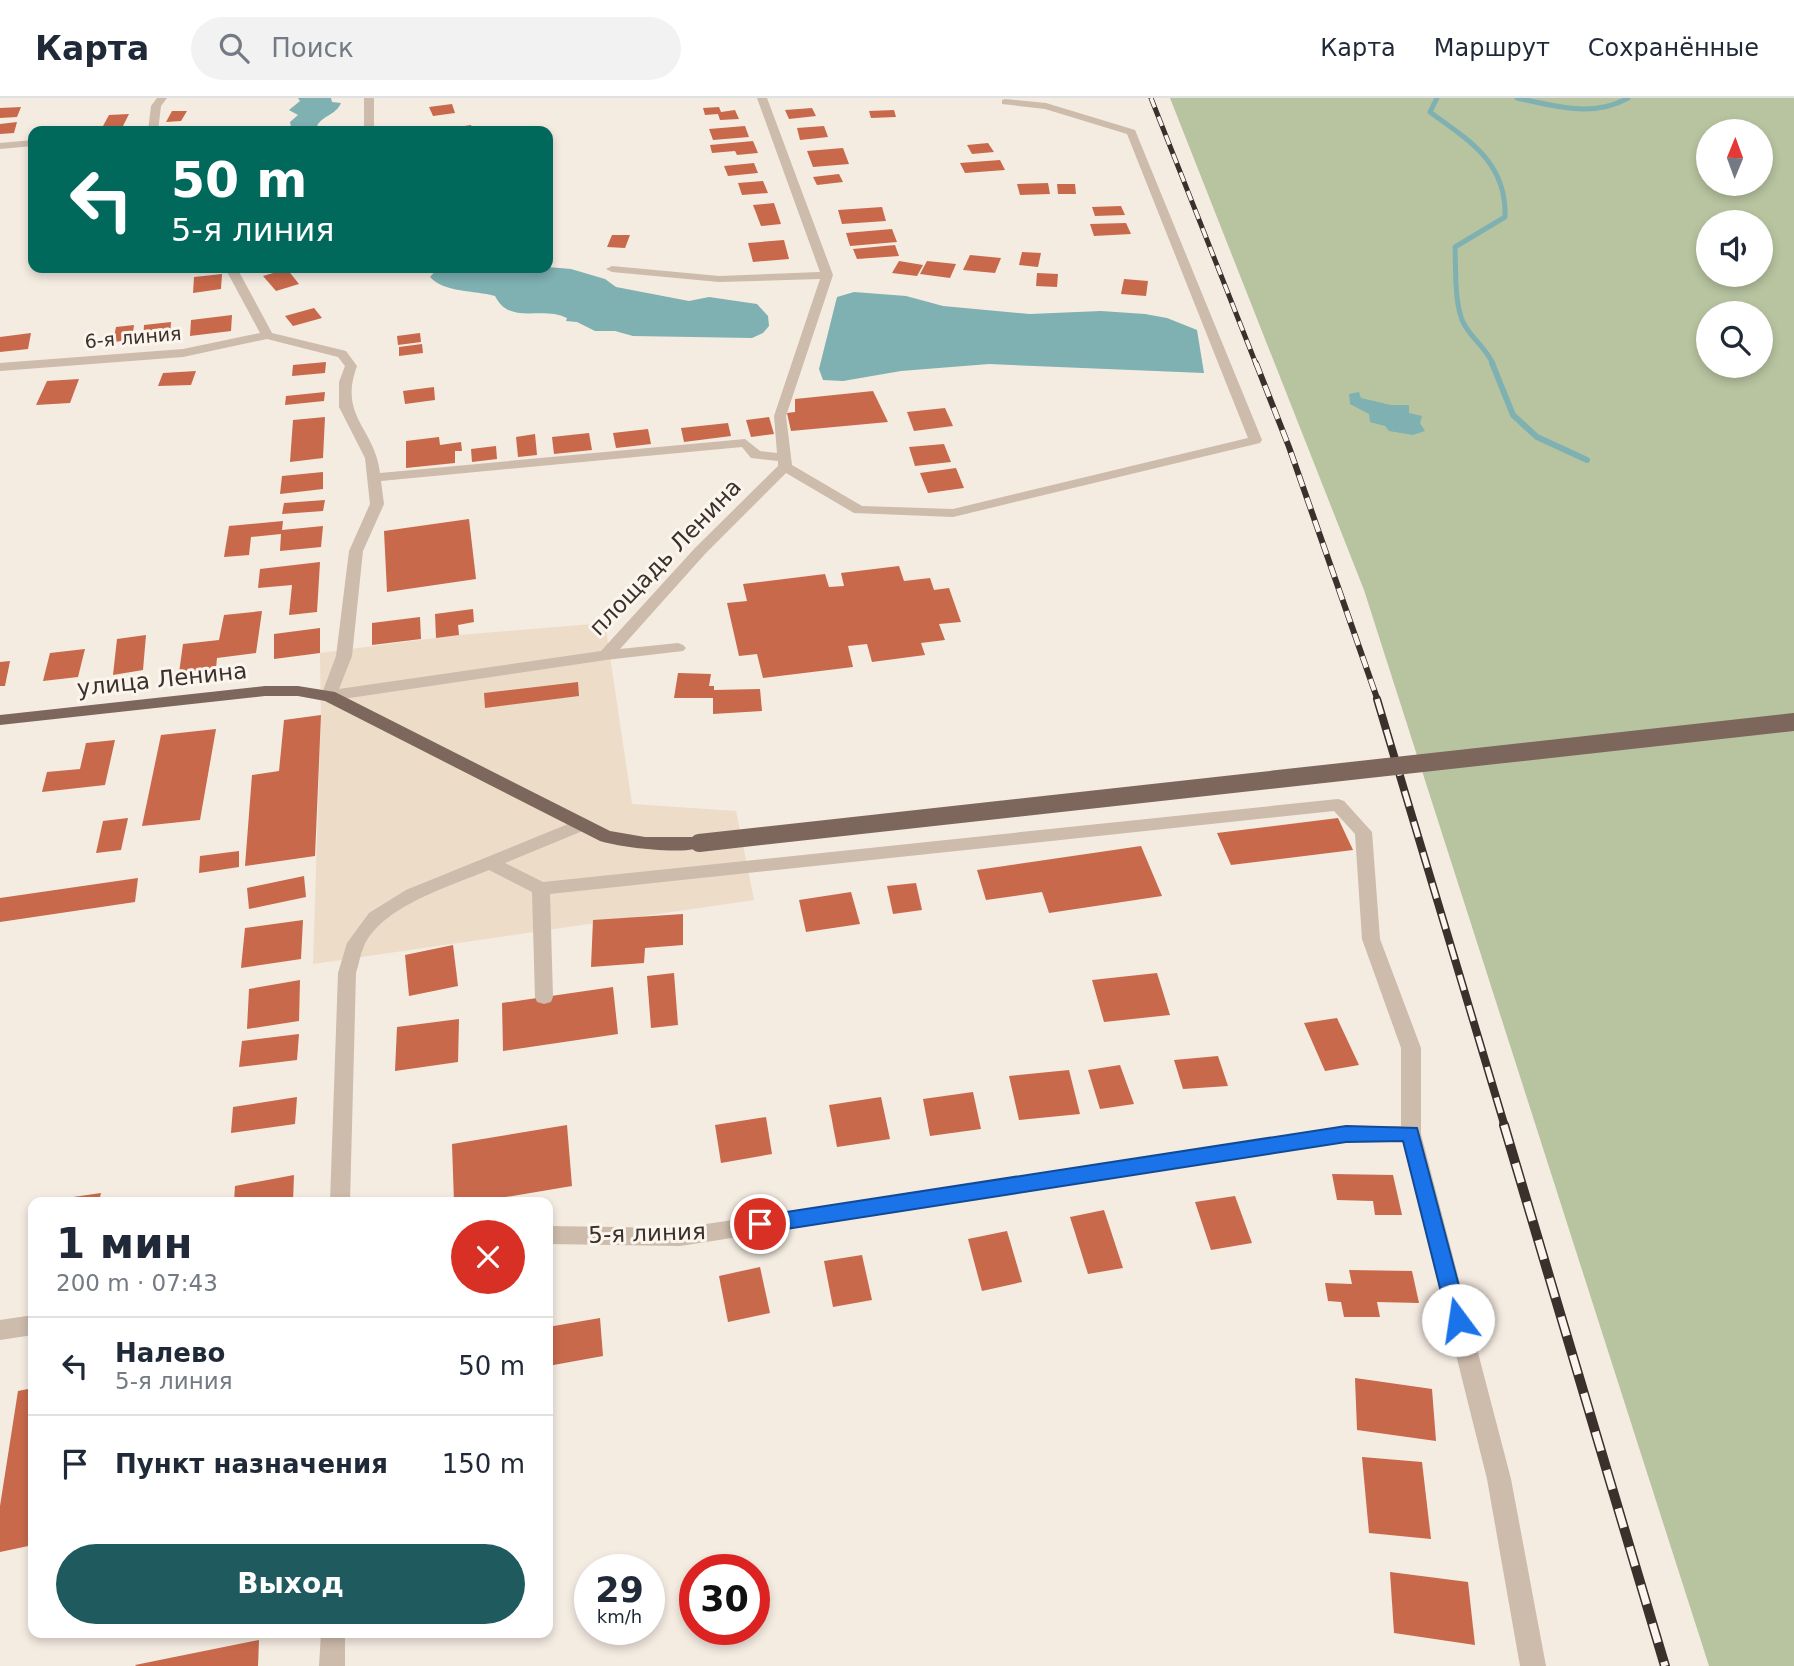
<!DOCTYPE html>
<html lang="ru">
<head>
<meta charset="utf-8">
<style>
	body { margin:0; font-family:"DejaVu Sans",sans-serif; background:#f2f2f3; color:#1f2937; height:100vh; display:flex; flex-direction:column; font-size:26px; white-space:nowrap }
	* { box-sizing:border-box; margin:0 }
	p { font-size:23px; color:#747a83 }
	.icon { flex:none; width:38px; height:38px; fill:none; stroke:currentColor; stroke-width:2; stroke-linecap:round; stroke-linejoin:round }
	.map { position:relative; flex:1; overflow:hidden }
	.drawer { position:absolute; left:28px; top:1099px; width:525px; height:441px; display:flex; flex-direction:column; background:#fff; border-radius:14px; box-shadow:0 4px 10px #0003 }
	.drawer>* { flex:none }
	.guide { position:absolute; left:28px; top:28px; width:525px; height:147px; border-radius:14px; box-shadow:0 4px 10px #0003; background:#00695c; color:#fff; overflow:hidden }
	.needle { width:46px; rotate:1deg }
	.buttons { position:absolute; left:1696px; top:21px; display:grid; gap:14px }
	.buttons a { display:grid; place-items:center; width:77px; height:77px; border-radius:50%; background:#fff; box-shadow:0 4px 10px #0003; font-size:35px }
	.speed { position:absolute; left:574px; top:1456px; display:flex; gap:14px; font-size:35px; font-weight:700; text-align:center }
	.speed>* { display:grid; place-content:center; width:91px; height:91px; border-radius:50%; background:#fff; box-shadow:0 4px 10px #0003; line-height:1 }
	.speed small { font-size:18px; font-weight:400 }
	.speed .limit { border:10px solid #d22; background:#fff; color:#111 }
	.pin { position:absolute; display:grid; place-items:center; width:60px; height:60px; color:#fff; margin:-30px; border:4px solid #fff; border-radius:50%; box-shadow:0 2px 7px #0007 }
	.me { position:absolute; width:77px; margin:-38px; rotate:346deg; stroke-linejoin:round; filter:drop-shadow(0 0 5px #0008) }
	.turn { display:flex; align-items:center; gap:24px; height:147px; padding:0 28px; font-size:32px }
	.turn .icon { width:91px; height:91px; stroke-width:2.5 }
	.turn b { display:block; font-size:49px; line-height:60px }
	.round { display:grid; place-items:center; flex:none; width:74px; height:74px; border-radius:37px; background:#f2f2f3 }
	.overview { display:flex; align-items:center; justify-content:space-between; height:119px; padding:0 28px }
	h1 { font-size:42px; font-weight:800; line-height:52px }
	.action { display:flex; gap:14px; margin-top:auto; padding:14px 28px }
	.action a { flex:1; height:80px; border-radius:42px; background:#1f5a5e; color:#fff; font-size:28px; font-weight:800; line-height:80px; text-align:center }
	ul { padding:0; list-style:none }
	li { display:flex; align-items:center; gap:21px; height:98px; padding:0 28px; border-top:2px solid #e0e1e3 }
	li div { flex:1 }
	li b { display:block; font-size:26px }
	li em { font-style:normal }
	header { display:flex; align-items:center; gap:42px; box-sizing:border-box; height:98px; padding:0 35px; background:#fff; border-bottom:2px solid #e0e1e3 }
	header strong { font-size:33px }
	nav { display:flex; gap:38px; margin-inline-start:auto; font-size:24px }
	.search { width:490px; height:63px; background:#f2f2f3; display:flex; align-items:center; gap:18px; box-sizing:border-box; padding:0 24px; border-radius:38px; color:#747a83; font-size:26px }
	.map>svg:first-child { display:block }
	.green { fill:#b8c4a0; fill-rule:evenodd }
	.plaza { fill:#ecdcc8 }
	.water { fill:#7fb0b2 }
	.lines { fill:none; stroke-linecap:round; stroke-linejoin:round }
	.stream-far1 { stroke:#7fb0b2; stroke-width:5 }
	.stream { stroke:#7fb0b2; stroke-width:6 }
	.building { fill:#c8694b }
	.minor { fill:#cdbbac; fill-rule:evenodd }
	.major { fill:#7d675c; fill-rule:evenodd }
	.rail-far3-casing { stroke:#3b302b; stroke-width:5 }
	.rail-far2-casing { stroke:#3b302b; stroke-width:6 }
	.rail-far1-casing { stroke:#3b302b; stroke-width:8 }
	.rail-casing { stroke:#3b302b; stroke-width:10 }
	.rail-far3 { stroke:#fbf5ee; stroke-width:3.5; stroke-dasharray:10; stroke-linecap:butt }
	.rail-far2 { stroke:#fbf5ee; stroke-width:4.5; stroke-dasharray:12; stroke-linecap:butt }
	.rail-far1 { stroke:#fbf5ee; stroke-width:5; stroke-dasharray:16; stroke-linecap:butt }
	.rail { stroke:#fbf5ee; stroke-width:7; stroke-dasharray:20; stroke-linecap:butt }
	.major-bridge { stroke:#7d675c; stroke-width:18 }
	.route { fill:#1a73e8; stroke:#114b97; stroke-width:2 }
	.labels { text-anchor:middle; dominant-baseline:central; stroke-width:6; stroke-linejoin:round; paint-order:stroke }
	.far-street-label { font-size:19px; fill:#3b302b; stroke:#fbf5ee }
	.street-label { font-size:23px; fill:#3b302b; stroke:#fbf5ee }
</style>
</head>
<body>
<header>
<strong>Карта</strong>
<div class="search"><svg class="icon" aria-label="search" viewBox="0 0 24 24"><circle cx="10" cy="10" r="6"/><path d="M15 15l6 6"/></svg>Поиск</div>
<nav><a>Карта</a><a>Маршрут</a><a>Сохранённые</a></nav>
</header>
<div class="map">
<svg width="1794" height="1568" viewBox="0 0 1794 1568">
	<rect width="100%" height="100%" fill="#f4ebe1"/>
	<path class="green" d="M1170 0H1794V1568H1709L1364 492ZM1708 33H1760V86H1708ZM1708 124H1760V177H1708ZM1708 215H1760V268H1708Z"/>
	<path class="plaza" d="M605 525 632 706 736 713 754 802 313 866 321 617 320 555 459 537Z"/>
	<g class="water">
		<path d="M298 0H331L332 4 341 5C336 17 323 17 317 28L300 31 291 29 290 24 298 17 289 12 300 3Z"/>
		<path d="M548 169 571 171 605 181 616 189 689 203 709 199 757 206 768 218 769 228 763 235 752 240 633 238 615 233H595L577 224 566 223 567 220C541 207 510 228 495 198 474 192 445 195 430 179L438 170Z"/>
		<path d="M854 194 906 198 943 208 1030 216 1101 213 1145 216 1167 220 1197 232 1204 275 989 266 901 273 843 283 823 282 819 271 837 199Z"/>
		<path d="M1359 294 1361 300 1391 307H1409V315L1422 318 1420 325 1425 333 1413 337 1389 333 1385 328 1370 324 1369 316 1350 306 1349 296Z"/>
	</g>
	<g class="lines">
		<g class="stream-far1">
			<path d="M1437 0 1430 14C1470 43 1507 65 1505 119L1455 149C1456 170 1454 208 1464 226 1472 241 1486 250 1493 266"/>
			<path d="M1517 0C1554 8 1593 20 1628 0"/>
		</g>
		<path class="stream" d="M1492 265 1513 317 1537 339 1587 362"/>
	</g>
	<g class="building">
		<path d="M452 6 455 15 433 18 429 9Z"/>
		<path d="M21 9 17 19 0 20V10Z"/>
		<path d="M719 9 721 14 735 12 739 21 720 22 718 16 705 17 703 10Z"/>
		<path d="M812 10 816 18 789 21 785 12Z"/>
		<path d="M894 12 896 19 871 20 869 13Z"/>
		<path d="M172 13H187L181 23 166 24Z"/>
		<path d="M129 16 123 28H103L109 17Z"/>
		<path d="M17 24 14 35 0 36V26Z"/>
		<path d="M471 27 473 33H438V32Z"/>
		<path d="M745 28 749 39 713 42 709 31Z"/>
		<path d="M824 28 828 39 800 42 797 30Z"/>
		<path d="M753 43 758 55 737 57 735 53 712 55 710 47Z"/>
		<path d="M988 45 994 54 972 56 967 47Z"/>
		<path d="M843 50 849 66 813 69 807 53Z"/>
		<path d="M1000 62 1005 72 965 75 960 65Z"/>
		<path d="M754 65 758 75 728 78 724 68Z"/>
		<path d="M839 76 843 84 817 87 813 79Z"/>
		<path d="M763 83 768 95 742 97 738 85Z"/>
		<path d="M1048 85 1050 96 1020 97 1017 86Z"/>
		<path d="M1057 86H1075L1076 96H1058Z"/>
		<path d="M774 105 781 126 761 128 753 107Z"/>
		<path d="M1121 108 1125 117 1095 118 1092 109Z"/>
		<path d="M882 109 886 123 842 126 838 112Z"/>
		<path d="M1126 125 1131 136 1094 138 1090 126Z"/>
		<path d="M892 131 897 144 850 148 846 135Z"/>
		<path d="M612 137H630L625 150 607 149Z"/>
		<path d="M784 142 789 161 753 164 748 145Z"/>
		<path d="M895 147 899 158 857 161 853 151Z"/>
		<path d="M1022 154 1041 155 1038 169 1019 167Z"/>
		<path d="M970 157 1001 160 995 175 963 172Z"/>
		<path d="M899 163 923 167 917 178 892 175Z"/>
		<path d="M927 163 956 166 950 180 920 176Z"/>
		<path d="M287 171 299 186 276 193 263 178Z"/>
		<path d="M1037 175 1058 176 1057 189 1036 188Z"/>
		<path d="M222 176 221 191 193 195 194 179Z"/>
		<path d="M1124 181 1148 183 1146 198 1121 196Z"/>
		<path d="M314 210 322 220 293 228 285 218Z"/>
		<path d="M232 217 231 233 190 238 191 222Z"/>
		<path d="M171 224 170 239 143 242 144 227Z"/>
		<path d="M134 227 132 242 113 244 116 229Z"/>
		<path d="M31 235 28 251 0 254V239Z"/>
		<path d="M420 235 421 244 398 247 397 238Z"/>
		<path d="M422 246 423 255 399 258V249Z"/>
		<path d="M326 264 325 275 292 278 293 267Z"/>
		<path d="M196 273 191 287 158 288 163 275Z"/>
		<path d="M79 281 70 305 36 307 47 283Z"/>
		<path d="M434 289 435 302 405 306 403 293Z"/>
		<path d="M873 293 888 324 791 333 787 315 795 314V301Z"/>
		<path d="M325 294 324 303 285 307 286 298Z"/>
		<path d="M945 310 953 328 914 333 907 314Z"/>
		<path d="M325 319 323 360 290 364 293 322Z"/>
		<path d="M769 319 774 336 751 339 746 322Z"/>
		<path d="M728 325 731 338 684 344 681 330Z"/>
		<path d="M648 331 651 346 616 350 613 335Z"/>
		<path d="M589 335 592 352 554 356 552 339Z"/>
		<path d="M535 336 537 357 518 359 516 339Z"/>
		<path d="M439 339 440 347 461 344 462 353H455V365L406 370V343Z"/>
		<path d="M944 346 951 364 915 368 909 349Z"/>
		<path d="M496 348 497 361 472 364 471 351Z"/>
		<path d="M956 370 964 390 928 395 920 375Z"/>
		<path d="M323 374V391L280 396 282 378Z"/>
		<path d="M325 402 323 413 282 416 284 405Z"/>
		<path d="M469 421 476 481 387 494 384 433Z"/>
		<path d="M283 423 282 432 323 428 321 449 280 453 281 436 251 439 249 457 224 459 229 428Z"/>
		<path d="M320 464 317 514 289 517 292 487 258 490 260 471Z"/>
		<path d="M899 468 904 483 930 480 934 492 949 490 961 524 939 526 945 542 921 545 925 557 872 564 867 546 848 548 853 569 763 580 757 556 739 558 727 505 747 503 743 486 825 476 829 489 844 488 841 475Z"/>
		<path d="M473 511 474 524 458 527 459 537 436 540 435 516Z"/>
		<path d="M262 513 256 555 217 560 216 570 179 575 183 546 219 542 224 517Z"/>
		<path d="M420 519 421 541 372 547V525Z"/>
		<path d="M320 530V555L274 561V536Z"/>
		<path d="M146 537 143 572 113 577 117 541Z"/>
		<path d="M85 551 78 579 43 583 50 555Z"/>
		<path d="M10 563 5 588H0V564Z"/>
		<path d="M678 575 711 576 709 588H714V592L760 591 762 613 713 616V600H674Z"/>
		<path d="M578 584 579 598 485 610 484 595Z"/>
		<path d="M321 617 315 758 245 768 252 677 279 673 284 622Z"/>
		<path d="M216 631 200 722 142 728 161 637Z"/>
		<path d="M115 642 105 687 42 694 47 674 80 671 86 645Z"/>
		<path d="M128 720 121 752 96 755 103 723Z"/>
		<path d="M1338 720 1353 752 1231 767 1217 735Z"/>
		<path d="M1141 748 1162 798 1049 815 1042 794 986 802 977 772Z"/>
		<path d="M239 753V769L199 775 200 758Z"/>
		<path d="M304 778 306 799 249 811 247 790Z"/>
		<path d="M138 780 135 804 0 824V800Z"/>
		<path d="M916 785 922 812 893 816 887 788Z"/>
		<path d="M851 794 860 826 806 834 799 802Z"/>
		<path d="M683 816V847L645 850 644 865 591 869 593 822Z"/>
		<path d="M303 822 301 861 241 870 245 830Z"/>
		<path d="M453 847 458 888 409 898 405 857Z"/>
		<path d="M674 875 678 927 651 930 647 878Z"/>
		<path d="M1157 875 1170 917 1104 924 1092 882Z"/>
		<path d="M300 882 299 923 247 931 249 891Z"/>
		<path d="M613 889 618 936 503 953 502 905Z"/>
		<path d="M1337 920 1359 967 1325 973 1304 925Z"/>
		<path d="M459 921 458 964 395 973 397 929Z"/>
		<path d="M299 936 297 962 239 969 242 943Z"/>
		<path d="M1218 958 1228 988 1183 991 1174 962Z"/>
		<path d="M1120 967 1134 1006 1100 1011 1088 972Z"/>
		<path d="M1069 972 1080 1016 1019 1022 1009 978Z"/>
		<path d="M973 994 981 1031 930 1038 923 1001Z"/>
		<path d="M297 999 295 1026 231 1035 233 1009Z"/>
		<path d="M881 999 890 1041 837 1049 829 1007Z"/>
		<path d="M766 1019 772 1056 721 1065 715 1027Z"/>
		<path d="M567 1027 572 1088 476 1104H454L452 1046Z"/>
		<path d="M1332 1076 1393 1077 1402 1117H1375L1373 1103 1337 1102Z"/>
		<path d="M294 1077 293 1104H234L235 1088Z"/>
		<path d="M101 1095 99 1104H58L59 1101Z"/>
		<path d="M1235 1098 1252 1145 1211 1152 1195 1104Z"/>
		<path d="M1104 1112 1123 1170 1088 1176 1070 1119Z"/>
		<path d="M1007 1133 1022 1184 982 1193 968 1141Z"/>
		<path d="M862 1157 872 1202 833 1209 824 1163Z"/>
		<path d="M760 1169 770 1215 728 1224 719 1178Z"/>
		<path d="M1349 1172 1412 1173 1419 1205 1377 1204 1380 1219H1344L1341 1204 1328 1203 1325 1185 1352 1186Z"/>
		<path d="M600 1220 603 1258 548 1268V1229Z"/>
		<path d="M1355 1280 1432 1291 1436 1343 1357 1332Z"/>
		<path d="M33 1290V1447L0 1454V1408L18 1293Z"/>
		<path d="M1362 1359 1422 1364 1431 1441 1369 1435Z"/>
		<path d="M1390 1474 1468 1484 1475 1547 1394 1535Z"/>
		<path d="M259 1542 258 1568H136L135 1567Z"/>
	</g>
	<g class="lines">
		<g class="minor">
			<path d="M157 0H167L161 8 158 33H148L151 8Z"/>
			<rect x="364" y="0" width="10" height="33"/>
			<path d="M757 0H767L833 177 786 318 792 367 862 408 953 411 1248 340 1127 36 1045 11 1002 6V2L1005 1 1046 5 1135 32 1262 342 1260 345 953 419 854 415 786 375 705 456 620 551 678 545 683 547 686 550 683 553 606 562 329 603 321 598 336 558 349 453 370 406 365 360 339 309V284L345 268 338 259 267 241 183 259 0 273V265L183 251 260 235 225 170H237L272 235 346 253 357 268C338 319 375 330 380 375L745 341 760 353 777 355 774 318 820 181 719 184 612 174 606 171 612 168 719 178 820 174ZM742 349 751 360 778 363V368L695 450 601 553 339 591 352 558 363 453 384 406 381 383Z"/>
			<path d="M33 42V48L0 51V45Z"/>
			<path d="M1338 701 1344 703 1372 734 1380 841 1421 950V1036L1511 1381 1546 1568H1520L1487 1381 1403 1044H1346L680 1148 548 1146V1128L680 1130 1346 1028H1401V950L1362 841 1355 736 1334 713 550 796 553 899 551 904 544 906 537 904 535 899 532 794 489 772C451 788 382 808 364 848 360 857 359 866 356 875L350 1104H330L338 875 347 845 369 815 406 792 573 724H585L587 728 585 732 505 765 543 784Z"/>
			<path d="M33 1217V1237L0 1242V1222Z"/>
			<path d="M321 1535H345V1568H319Z"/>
		</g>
		<path class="major" d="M265 588H298L335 594 610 733 645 739H699L708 745C698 760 618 749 600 743L325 603 298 598H265L0 627V617Z"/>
		<g class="rail-far3-casing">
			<path id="rail-far3" d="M1151 0 1256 266"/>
		</g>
		<g class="rail-far2-casing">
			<path id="rail-far2" d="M1256 265 1289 349 1378 603"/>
		</g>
		<g class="rail-far1-casing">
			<path id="rail-far1" d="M1377 601 1505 1029"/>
		</g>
		<g class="rail-casing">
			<path id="rail" d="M1504 1027 1665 1568"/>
		</g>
		<use href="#rail-far3" class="rail-far3"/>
		<use href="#rail-far2" class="rail-far2"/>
		<use href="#rail-far1" class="rail-far1"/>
		<use href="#rail" class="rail"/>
		<path class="major-bridge" d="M699 745 1794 624"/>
	</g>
	<path class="route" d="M1346 1028 1417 1030 1468 1222 1465 1228 1458 1231 1451 1228 1448 1222 1403 1043 1346 1044 760 1135 753 1132 750 1126 753 1120 760 1118Z"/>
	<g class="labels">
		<g class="far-street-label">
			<text transform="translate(133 239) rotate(-5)">6-я линия</text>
		</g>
		<g class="street-label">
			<text transform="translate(665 459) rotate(-46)">площадь Ленина</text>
			<text transform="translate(162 581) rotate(-6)">улица Ленина</text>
			<text transform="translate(647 1135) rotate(-2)">5-я линия</text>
		</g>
	</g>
</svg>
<div class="buttons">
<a><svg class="needle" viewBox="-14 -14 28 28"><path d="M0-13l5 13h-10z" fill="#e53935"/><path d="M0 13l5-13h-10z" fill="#747a83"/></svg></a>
<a><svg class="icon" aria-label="sound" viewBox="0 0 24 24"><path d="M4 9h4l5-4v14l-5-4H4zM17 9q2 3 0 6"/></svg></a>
<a><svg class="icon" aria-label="search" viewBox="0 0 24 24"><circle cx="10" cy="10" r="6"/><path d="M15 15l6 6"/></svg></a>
</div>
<div class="speed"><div>29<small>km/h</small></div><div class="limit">30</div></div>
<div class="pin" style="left:760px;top:1126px;background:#d93025"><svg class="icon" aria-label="arrive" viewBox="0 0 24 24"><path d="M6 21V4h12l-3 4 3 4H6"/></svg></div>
<svg class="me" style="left:1458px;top:1222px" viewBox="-20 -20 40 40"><circle r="19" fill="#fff"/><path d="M0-13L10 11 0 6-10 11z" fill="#1a73e8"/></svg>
<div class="guide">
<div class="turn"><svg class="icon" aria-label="left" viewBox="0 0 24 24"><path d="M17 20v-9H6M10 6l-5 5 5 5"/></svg><div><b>50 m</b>5-я линия</div></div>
</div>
<section class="drawer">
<div class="overview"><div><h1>1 мин</h1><p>200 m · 07:43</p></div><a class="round" style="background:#d93025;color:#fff"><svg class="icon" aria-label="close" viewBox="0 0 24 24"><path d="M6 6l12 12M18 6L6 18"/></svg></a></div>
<ul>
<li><svg class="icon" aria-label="left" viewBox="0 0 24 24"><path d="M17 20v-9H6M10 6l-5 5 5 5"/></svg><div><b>Налево</b><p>5-я линия</p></div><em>50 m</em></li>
<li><svg class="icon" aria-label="arrive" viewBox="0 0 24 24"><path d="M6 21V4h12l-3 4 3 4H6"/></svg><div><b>Пункт назначения</b></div><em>150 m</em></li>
</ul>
<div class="action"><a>Выход</a></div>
</section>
</div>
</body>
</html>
